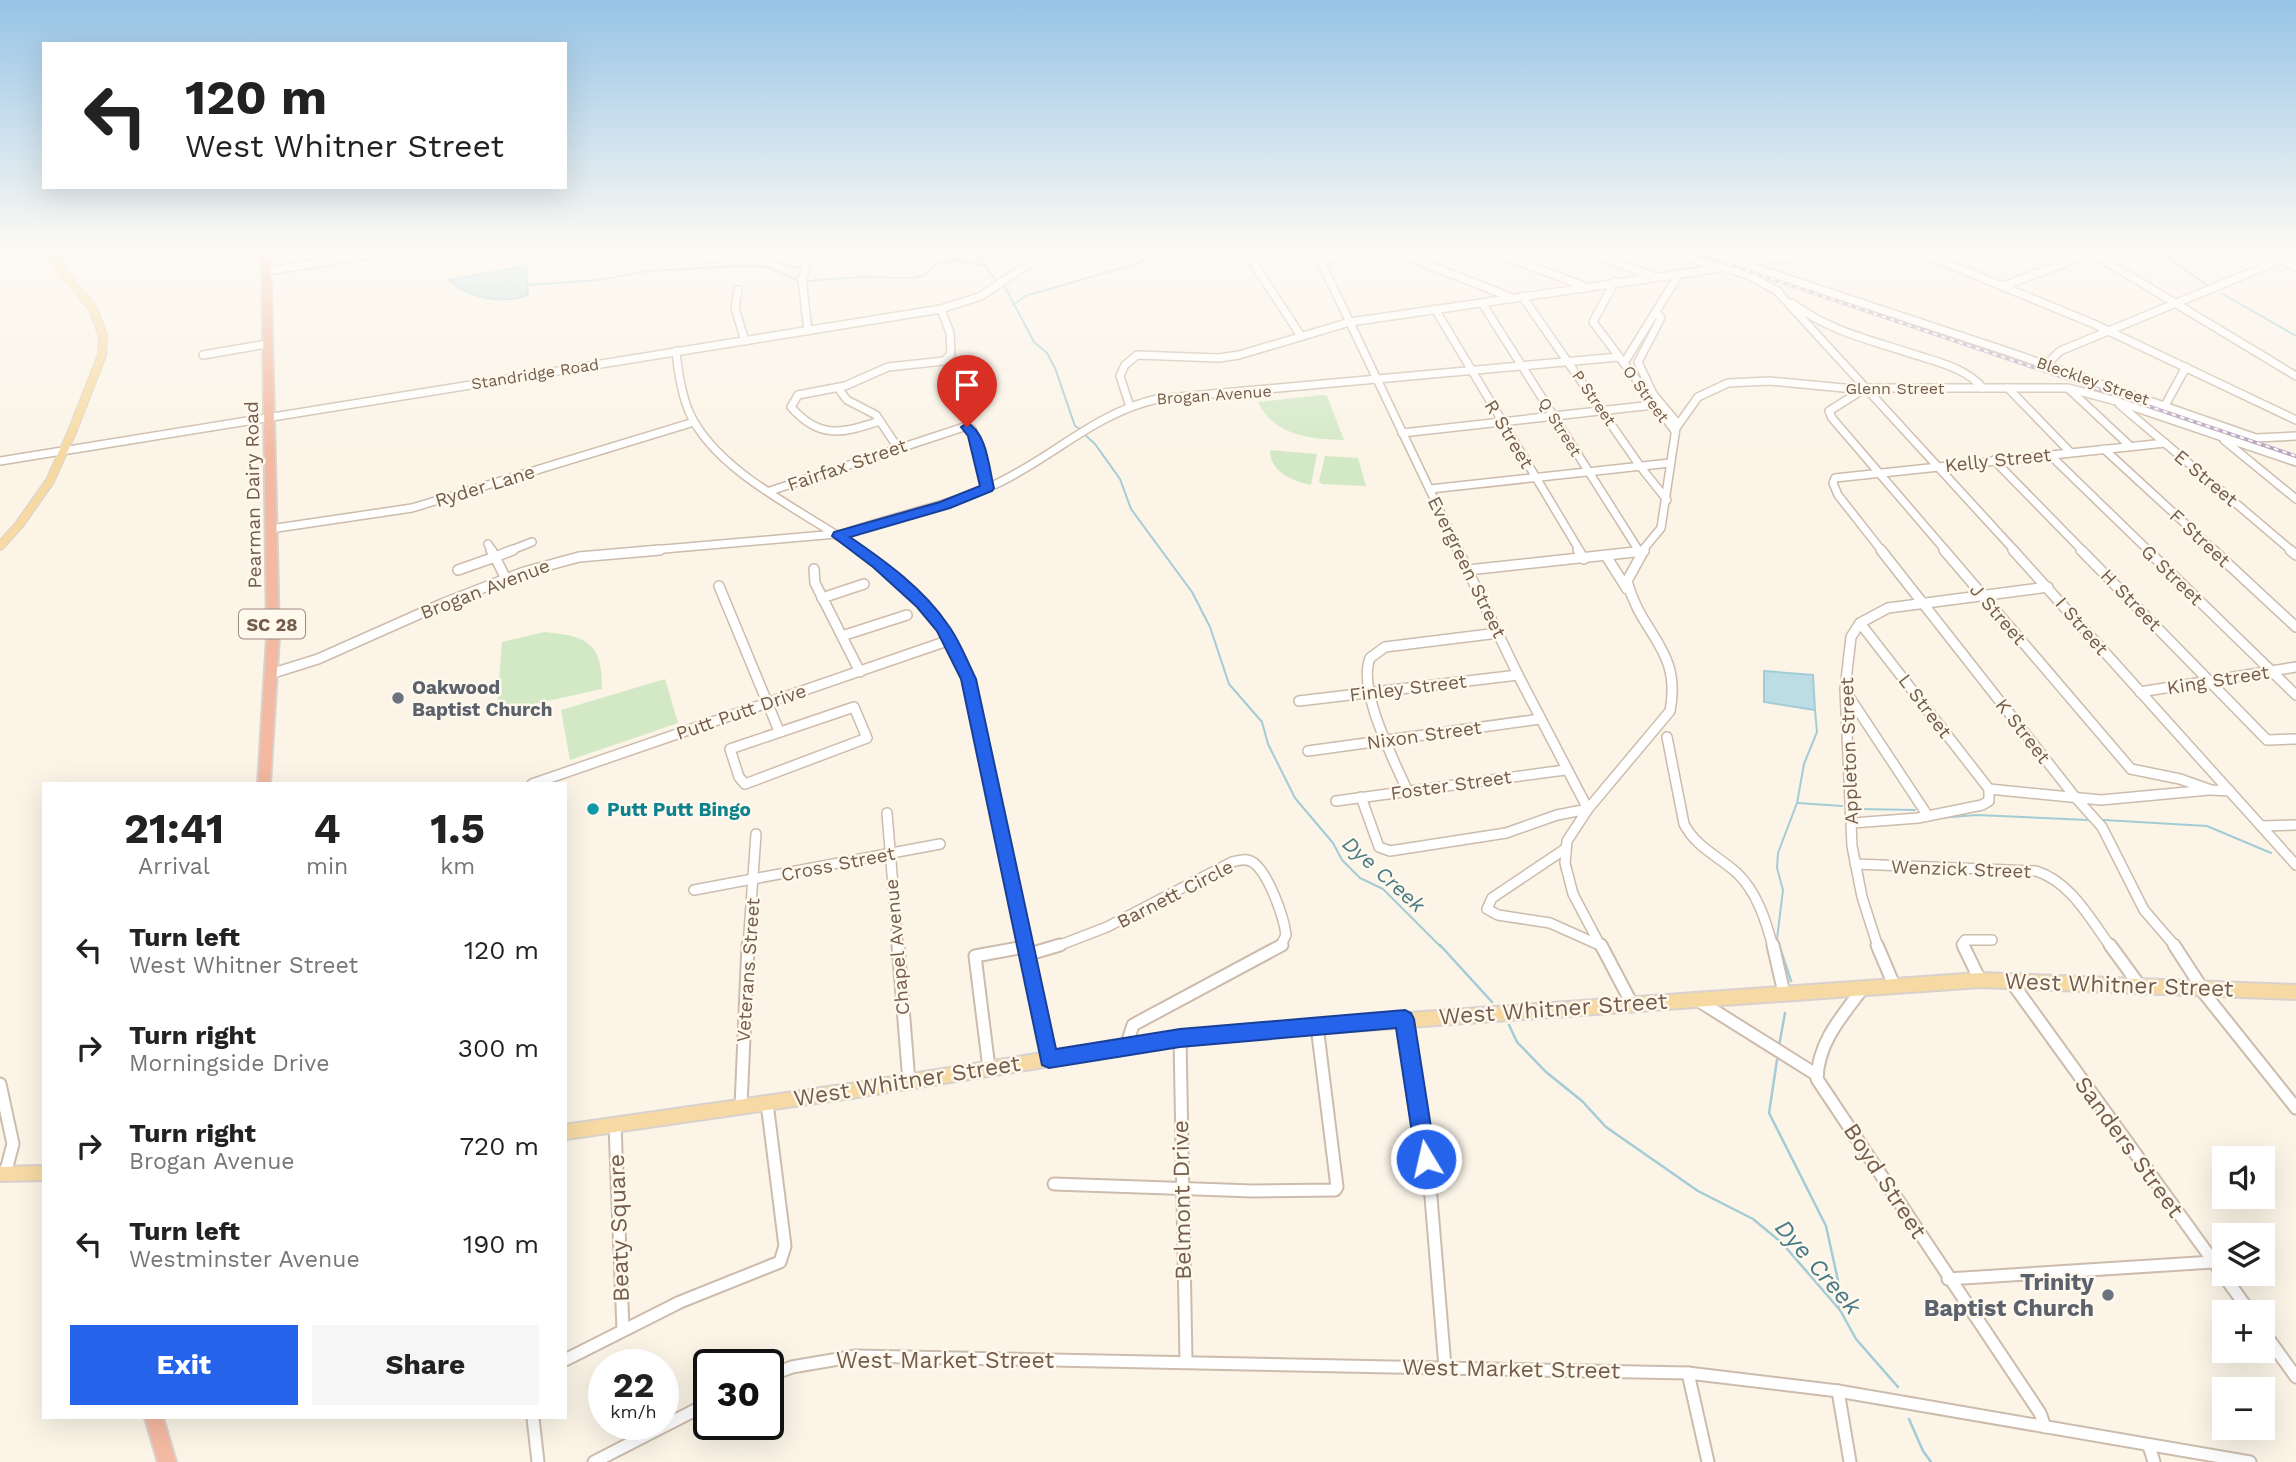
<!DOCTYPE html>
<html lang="en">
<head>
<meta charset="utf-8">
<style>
	body { margin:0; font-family:"Work Sans",sans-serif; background:#f6f6f6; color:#222; height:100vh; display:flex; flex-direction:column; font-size:26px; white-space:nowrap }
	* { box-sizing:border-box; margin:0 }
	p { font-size:23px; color:#767676 }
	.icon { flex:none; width:38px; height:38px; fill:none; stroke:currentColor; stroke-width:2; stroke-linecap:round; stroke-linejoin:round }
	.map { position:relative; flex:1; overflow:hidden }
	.side { position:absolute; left:42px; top:782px; width:525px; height:637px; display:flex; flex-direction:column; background:#fff; border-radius:0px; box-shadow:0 7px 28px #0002 }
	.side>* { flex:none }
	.banner { position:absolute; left:42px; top:42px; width:525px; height:147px; border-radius:0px; box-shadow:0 7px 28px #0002; background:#fff; color:#222; overflow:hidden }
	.buttons { position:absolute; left:2212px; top:1146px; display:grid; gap:14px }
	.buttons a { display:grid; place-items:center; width:63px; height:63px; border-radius:0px; background:#fff; box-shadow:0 7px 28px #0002; font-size:35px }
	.speed { position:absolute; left:588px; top:1349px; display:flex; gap:14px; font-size:35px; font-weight:700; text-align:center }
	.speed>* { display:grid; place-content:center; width:91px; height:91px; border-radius:50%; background:#fff; box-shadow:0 7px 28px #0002; line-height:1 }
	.speed small { font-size:18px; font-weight:400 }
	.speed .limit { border:4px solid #111; border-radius:10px; background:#fff; color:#111 }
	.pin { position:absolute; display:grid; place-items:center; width:60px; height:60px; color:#fff; margin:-72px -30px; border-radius:50% 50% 50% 0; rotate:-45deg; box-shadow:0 0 7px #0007 }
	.pin .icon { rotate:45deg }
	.me { position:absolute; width:77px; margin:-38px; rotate:351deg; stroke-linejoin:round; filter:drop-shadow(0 0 5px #0008) }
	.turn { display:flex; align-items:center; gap:24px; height:147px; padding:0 28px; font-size:32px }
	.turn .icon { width:91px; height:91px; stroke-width:2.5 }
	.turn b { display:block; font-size:49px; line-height:60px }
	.eta { display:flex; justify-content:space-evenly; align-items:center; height:119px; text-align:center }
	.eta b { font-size:42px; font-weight:700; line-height:49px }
	.button { display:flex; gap:14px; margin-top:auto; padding:14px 28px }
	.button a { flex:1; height:80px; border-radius:0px; background:#2563eb; color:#fff; font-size:28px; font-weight:700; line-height:80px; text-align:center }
	.button a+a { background:#f6f6f6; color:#222 }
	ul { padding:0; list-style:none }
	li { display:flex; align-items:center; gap:21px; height:98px; padding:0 28px }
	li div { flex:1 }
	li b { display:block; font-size:26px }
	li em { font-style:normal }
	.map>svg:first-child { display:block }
	.green { fill:#d3e9c6 }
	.water { fill:#bcdde4; stroke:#a3ccd6; stroke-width:2 }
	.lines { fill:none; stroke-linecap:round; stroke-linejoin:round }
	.stream-far1 { stroke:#a3ccd6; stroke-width:2 }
	.stream { stroke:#a3ccd6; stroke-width:2.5 }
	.minor-far2-casing { stroke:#cdbcad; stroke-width:10 }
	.minor-far1-casing { stroke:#cdbcad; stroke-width:12 }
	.minor-casing { stroke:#cdbcad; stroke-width:15 }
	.major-far1-casing { stroke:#d8d1cd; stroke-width:10 }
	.major-casing { stroke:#d8d1cd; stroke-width:18 }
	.highway-casing { stroke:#d8d1cd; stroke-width:4 }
	.minor-far2 { stroke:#fff; stroke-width:7 }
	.minor-far1 { stroke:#fff; stroke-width:9 }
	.minor { stroke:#fff; stroke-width:11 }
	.major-far1 { stroke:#f7daa3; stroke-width:8 }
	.major { stroke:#f7daa3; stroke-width:14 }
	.highway { fill:#f3b9a1; fill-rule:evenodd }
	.rail-casing { stroke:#b7a5c5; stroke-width:3.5 }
	.rail { stroke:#fef8ed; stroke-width:2; stroke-dasharray:4.5; stroke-linecap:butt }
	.route { fill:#2563eb; stroke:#184099; stroke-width:2 }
	.worship-dot { fill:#6b7280; stroke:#fef8ed; stroke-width:2.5 }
	.culture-dot { fill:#0f9aa8; stroke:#fef8ed; stroke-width:2.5 }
	.labels { text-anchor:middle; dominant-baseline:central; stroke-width:5; stroke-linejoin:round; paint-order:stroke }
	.far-street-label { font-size:16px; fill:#745c4c; stroke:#fef8ed }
	.shield { fill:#fef8ed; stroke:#9d8b7c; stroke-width:2 }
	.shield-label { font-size:18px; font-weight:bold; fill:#745c4c }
	.street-label { font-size:19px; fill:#745c4c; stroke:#fef8ed }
	.worship-label { font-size:19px; font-weight:bold; fill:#5b616d; stroke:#fef8ed; text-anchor:start }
	.culture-label { font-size:19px; font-weight:bold; fill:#0d838f; stroke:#fef8ed; text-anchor:start }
	.water-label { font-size:21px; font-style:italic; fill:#477a86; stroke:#fef8ed }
	.near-street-label { font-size:23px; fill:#745c4c; stroke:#fef8ed }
	.near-worship-label { font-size:23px; font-weight:bold; fill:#5b616d; stroke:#fef8ed; text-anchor:end }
	.near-water-label { font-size:24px; font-style:italic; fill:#477a86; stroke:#fef8ed }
</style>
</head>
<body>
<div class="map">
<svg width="2296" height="1462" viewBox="0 0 2296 1462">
	<rect width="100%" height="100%" fill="#fbf4e7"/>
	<g class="green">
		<path d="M1322 395 1327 396 1344 440C1311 439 1274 436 1258 402Z"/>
		<path d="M1270 450 1317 454 1311 485C1292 481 1270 472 1270 450Z"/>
		<path d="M1325 456 1358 458 1366 486 1322 484 1319 481Z"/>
		<path d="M544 632C587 636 602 642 602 689L502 711 497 707 502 642Z"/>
		<path d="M665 679 678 723 570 760 561 710Z"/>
	</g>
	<g class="water">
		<path d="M526 266 528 295C504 304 468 299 449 280Z"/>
		<path d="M1764 671 1813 675 1815 710 1764 702Z"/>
	</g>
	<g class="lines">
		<g class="stream-far1">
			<path d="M972 247 996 281"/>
			<path d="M2152 247 2207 285"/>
			<path d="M1160 250 1163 247"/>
			<path d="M807 281 863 277 915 278 925 275 936 265 953 260 985 266"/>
			<path d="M528 285 599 280 648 271 737 266 768 267 796 280"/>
			<path d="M1005 287 1034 342 1047 353 1055 368 1075 426 1080 429"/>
			<path d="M2221 293 2296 336"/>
			<path d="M1013 305 1025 296 1139 263 1146 258"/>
			<path d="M1084 434 1095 444 1120 479 1131 509 1192 592 1210 627 1229 684 1262 722 1268 744 1295 798 1333 843 1342 860 1360 878 1383 889 1441 947"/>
			<path d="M1798 803 1842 806"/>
			<path d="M1859 809 1915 810"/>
			<path d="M1939 818 1977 815 2087 820"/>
			<path d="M2104 820 2207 826 2271 853"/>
			<path d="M1780 947 1777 939 1783 890 1777 868 1778 853 1797 803 1804 764 1817 732 1815 710"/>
		</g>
		<g class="stream">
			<path d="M1440 945 1492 1002"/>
			<path d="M1779 945 1791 981"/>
			<path d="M1509 1025 1517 1042 1546 1072 1582 1101 1606 1127 1698 1191 1753 1219 1782 1243 1840 1310 1856 1339 1898 1387"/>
			<path d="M1779 1046 1785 1013"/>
			<path d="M1777 1060 1769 1113 1826 1226 1839 1285 1840 1309"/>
			<path d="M1909 1419 1923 1451 1931 1462"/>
		</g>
		<g class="minor-far2-casing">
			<g id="minor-far2">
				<path d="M658 247 709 258 762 254 805 265"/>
				<path d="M1305 247 1322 264 1459 551"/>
				<path d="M1383 247 1510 297"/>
				<path d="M1481 247 1584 286"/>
				<path d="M1574 247 1653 276"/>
				<path d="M1659 247 1716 267"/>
				<path d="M1692 247 2003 350 2256 438 2296 436"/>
				<path d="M1734 247 1748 261"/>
				<path d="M1757 247 1768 259"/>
				<path d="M1799 247H1806"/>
				<path d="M1907 247 2094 324 2296 420"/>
				<path d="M2082 247 2296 376"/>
				<path d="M2260 247 2296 268"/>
				<path d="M1246 252 1301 336"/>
				<path d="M1239 253 1267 247"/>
				<path d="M1743 262 1891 247"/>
				<path d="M1322 264 1352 247"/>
				<path d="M1720 266 1750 276 1779 292"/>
				<path d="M267 271 399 250"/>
				<path d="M1615 281 1593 322 1675 431"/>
				<path d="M2003 286 2092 253"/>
				<path d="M738 290 735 308 745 341"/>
				<path d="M1776 290 2015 551"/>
				<path d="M1522 296 1640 466 1667 500"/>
				<path d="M1482 303 1639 551"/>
				<path d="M1792 303C1828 331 1874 341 1916 355 1941 363 1965 368 1983 388"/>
				<path d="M1435 309 1580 551"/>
				<path d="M1656 312 1661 318 1638 362 1653 394 1678 424"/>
				<path d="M808 331 802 279 813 247"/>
				<path d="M676 351C678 372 681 394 690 414 719 475 808 513 861 551"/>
				<path d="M203 355 267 344"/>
				<path d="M1624 363 1679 274"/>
				<path d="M2046 365 2060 351 2281 260"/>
				<path d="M838 388 847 400 876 415 898 448"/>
				<path d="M2008 388 2070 452"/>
				<path d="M1864 389 1829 411 1832 418 1946 551"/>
				<path d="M2070 390 2130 446"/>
				<path d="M1129 404 1120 376 1125 365 1137 355 1219 358 1239 355 1350 322 1701 271 1718 268 1729 260"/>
				<path d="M2119 404 2292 551"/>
				<path d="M2162 411 2186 367"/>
				<path d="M880 421C842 433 820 440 791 407L798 395 845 386 888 367 944 361 951 354 950 333 941 309"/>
				<path d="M1402 433 1653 405"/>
				<path d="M2224 440 2296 499"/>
				<path d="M2104 449 2215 551"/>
				<path d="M2049 454 2149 551"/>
				<path d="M1994 460 2083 551"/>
				<path d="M0 461 941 309 981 296 1054 247"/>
				<path d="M1430 489 1670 463"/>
				<path d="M770 491 964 427 972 429 987 488"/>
				<path d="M270 529 412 508 694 422"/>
				<path d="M838 536C890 516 946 508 996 484 1052 458 1095 413 1157 399L1619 357"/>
				<path d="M488 544 492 551"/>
				<path d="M509 551 532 542"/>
				<path d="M641 551 836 534"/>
				<path d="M1640 551H1644"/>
				<path d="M1642 551 1661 528 1676 428 1698 397 1728 383 1769 381 1844 388H2068L2116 401 2296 462"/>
				<path d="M1882 551 1838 495 1833 483 1835 478 2165 443"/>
			</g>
		</g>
		<g class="minor-far1-casing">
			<g id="minor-far1">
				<path d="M859 550C893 574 927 602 949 638 974 677 979 726 988 770 1001 829 1013 888 1026 947"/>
				<path d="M1458 550 1518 675 1588 809"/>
				<path d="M1578 550 1584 559"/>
				<path d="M1881 550 2075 797 2102 827 2144 910 2176 947"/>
				<path d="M1944 550 2131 769 2180 779 2211 790 2230 791"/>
				<path d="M2013 550 2296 865"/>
				<path d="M2081 550 2267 740 2296 739"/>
				<path d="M2147 550 2296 695"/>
				<path d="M2213 550 2296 627"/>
				<path d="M2290 550 2296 555"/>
				<path d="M1606 556 1627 589"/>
				<path d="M814 569 815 583 860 672"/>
				<path d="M458 570 495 557 491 550"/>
				<path d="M1468 570 1644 551"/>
				<path d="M506 579 495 557 513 550"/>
				<path d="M719 586 779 731"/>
				<path d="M822 598 864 584"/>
				<path d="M1860 623 1989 789"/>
				<path d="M842 636 907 615"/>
				<path d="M270 674 318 659 444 603 524 572 579 557 660 550"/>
				<path d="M1846 692 1928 816"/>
				<path d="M2140 692 2296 667"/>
				<path d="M1299 701 1518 675"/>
				<path d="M854 707 867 738 745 784 739 777 730 749Z"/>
				<path d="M1667 737 1684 824C1696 847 1718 856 1737 873 1757 892 1766 921 1773 947"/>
				<path d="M1308 751 1540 719"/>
				<path d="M532 784 950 640"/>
				<path d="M1407 790C1394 760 1357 690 1370 658L1385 647 1498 633"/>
				<path d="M1361 797 1379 847 1390 851 1506 833 1557 815 1588 809"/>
				<path d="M1336 801 1565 770"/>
				<path d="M887 813 898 947"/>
				<path d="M1853 823 1918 818 1982 805 1989 801V789L2101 800 2209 790"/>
				<path d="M2261 826 2296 825"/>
				<path d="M1565 849 1492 898 1487 909 1498 915 1550 923 1597 944"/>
				<path d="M1855 864 2036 871C2071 882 2090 919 2111 947"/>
				<path d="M694 890 940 844"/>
				<path d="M748 947 756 834"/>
				<path d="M1055 947 1107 927 1232 862C1239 860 1247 858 1254 863 1269 875 1284 917 1286 935L1280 947"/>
				<path d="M1601 947 1573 894 1565 863 1567 841 1588 809 1670 711C1682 649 1641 635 1627 581L1644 550"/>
				<path d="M1878 947 1862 897 1852 846 1845 689 1851 637 1860 623 1888 608 2048 587"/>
				<path d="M1964 947 1962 944 1965 940H1992"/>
			</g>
		</g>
		<g class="minor-casing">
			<g id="minor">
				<path d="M898 945 909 1082"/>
				<path d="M1025 945 1049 1059"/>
				<path d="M1601 945 1632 1004"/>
				<path d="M1773 945 1784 993"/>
				<path d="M1877 945 1894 985"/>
				<path d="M1963 945 1980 980"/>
				<path d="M2110 945 2140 986"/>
				<path d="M2174 945 2202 988"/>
				<path d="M1026 955 1060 945"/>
				<path d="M2010 980 2250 1312"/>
				<path d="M1863 988C1842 1016 1818 1042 1817 1079L2040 1413 2045 1427"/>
				<path d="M2200 988 2296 1108"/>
				<path d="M1699 1001 1817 1075"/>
				<path d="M1405 1019 1430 1185 1445 1367"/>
				<path d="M1180 1038 1186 1361"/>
				<path d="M1126 1047 1133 1025 1282 945"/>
				<path d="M989 1068 975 956 1024 947"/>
				<path d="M0 1084 13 1144 5 1174"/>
				<path d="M741 1106 748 945"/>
				<path d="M615 1125 623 1330"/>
				<path d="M1054 1184 1253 1191 1335 1190 1337 1187 1317 1026"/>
				<path d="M1948 1279 2213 1262"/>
				<path d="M2263 1331 2296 1377"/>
				<path d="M565 1360 680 1302 780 1262 785 1246 767 1103"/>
				<path d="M1688 1373 1708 1462"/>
				<path d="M768 1376 792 1367 856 1356 1688 1373 1838 1391 2250 1462"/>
				<path d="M1838 1391 1850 1462"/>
				<path d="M533 1418 538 1462"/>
				<path d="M2149 1446 2154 1462"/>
				<path d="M594 1462 709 1403"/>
			</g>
		</g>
		<g class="major-far1-casing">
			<path id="major-far1" d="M0 546 19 525 50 481 72 432 102 355 103 336 93 308 64 274 47 247"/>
		</g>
		<g class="major-casing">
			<g id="major">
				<path d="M565 1132 850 1091 1180 1038 1253 1031 1980 980 2296 992"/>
				<path d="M0 1174 44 1173"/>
			</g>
		</g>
		<g class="highway-casing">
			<g id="highway">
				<path d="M262 247H270L279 637 270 784H258L267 637Z"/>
				<path d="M145 1418H163L176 1462H158Z"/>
			</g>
		</g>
		<use href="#minor-far2" class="minor-far2"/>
		<use href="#minor-far1" class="minor-far1"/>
		<use href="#minor" class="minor"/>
		<use href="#major-far1" class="major-far1"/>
		<use href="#major" class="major"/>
		<use href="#highway" class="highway"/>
		<g class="rail-casing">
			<path id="rail" d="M1677 247 2296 456"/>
		</g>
		<use href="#rail" class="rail"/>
	</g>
	<linearGradient id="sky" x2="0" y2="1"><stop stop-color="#96c4e6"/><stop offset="0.55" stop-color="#fdfaf4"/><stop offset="1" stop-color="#fdfaf4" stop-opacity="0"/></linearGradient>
	<rect width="2296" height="452" fill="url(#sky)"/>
	<path class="route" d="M967 423C987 432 989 469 994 488L992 491 950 508 850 537C885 561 924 589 948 625 960 641 967 661 976 679L1056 1049 1180 1029 1405 1010 1411 1013 1414 1019 1436 1159 1433 1166 1426 1169 1419 1166 1416 1159 1396 1028 1180 1047 1049 1068 1042 1065 961 679 937 631 917 607 873 567 832 536 834 532 940 502 980 486 968 436 961 427Z"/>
	<g class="worship-dot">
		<circle cx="398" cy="698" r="7"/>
		<circle cx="2108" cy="1295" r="7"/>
	</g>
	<circle class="culture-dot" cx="593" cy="809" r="7"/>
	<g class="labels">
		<g class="far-street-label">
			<text transform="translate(535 374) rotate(-9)">Standridge Road</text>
			<text transform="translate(2093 381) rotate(19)">Bleckley Street</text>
			<text x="1895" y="388">Glenn Street</text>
			<text transform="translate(1646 394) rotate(54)">O Street</text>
			<text transform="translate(1214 395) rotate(-4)">Brogan Avenue</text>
			<text transform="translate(1594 398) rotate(55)">P Street</text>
			<text transform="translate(1560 427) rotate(58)">Q Street</text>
		</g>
		<rect class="shield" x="239" y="609.5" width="66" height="29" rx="5"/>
		<g class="shield-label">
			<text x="272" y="624">SC 28</text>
		</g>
		<g class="street-label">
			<text transform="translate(1509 434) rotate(59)">R Street</text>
			<text transform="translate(1998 460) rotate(-6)">Kelly Street</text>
			<text transform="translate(847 465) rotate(-19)">Fairfax Street</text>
			<text transform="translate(2206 478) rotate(40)">E Street</text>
			<text transform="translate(485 486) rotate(-17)">Ryder Lane</text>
			<text transform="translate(253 495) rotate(-91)">Pearman Dairy Road</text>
			<text transform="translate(2200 538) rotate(43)">F Street</text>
			<text transform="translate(1467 567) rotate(64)">Evergreen Street</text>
			<text transform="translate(2172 575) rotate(44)">G Street</text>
			<text transform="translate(485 589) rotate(-21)">Brogan Avenue</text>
			<text transform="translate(2131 600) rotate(46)">H Street</text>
			<text transform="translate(1998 614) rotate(49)">J Street</text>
			<text transform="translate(2082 626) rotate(49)">I Street</text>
			<text transform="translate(2218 680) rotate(-9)">King Street</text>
			<text transform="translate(1408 688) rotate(-7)">Finley Street</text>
			<text transform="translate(1925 706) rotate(53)">L Street</text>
			<text transform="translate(741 712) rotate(-19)">Putt Putt Drive</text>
			<text transform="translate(2023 731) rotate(52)">K Street</text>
			<text transform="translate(1424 735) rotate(-8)">Nixon Street</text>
			<text transform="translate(1849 751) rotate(-92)">Appleton Street</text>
			<text transform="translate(1451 785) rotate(-8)">Foster Street</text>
			<text transform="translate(838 864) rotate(-11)">Cross Street</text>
			<text transform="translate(1961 869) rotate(2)">Wenzick Street</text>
			<text transform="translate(1175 894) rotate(-27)">Barnett Circle</text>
			<text transform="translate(897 947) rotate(-95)">Chapel Avenue</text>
			<text transform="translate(748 970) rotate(-86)">Veterans Street</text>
		</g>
		<g class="worship-label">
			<text x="412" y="687">Oakwood<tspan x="412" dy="22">Baptist Church</tspan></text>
		</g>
		<g class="culture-label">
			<text x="607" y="809">Putt Putt Bingo</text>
		</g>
		<g class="water-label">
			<text transform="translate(1384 874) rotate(42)">Dye Creek</text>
		</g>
		<g class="near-street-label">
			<text transform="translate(2119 985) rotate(2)">West Whitner Street</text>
			<text transform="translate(1553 1009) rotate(-4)">West Whitner Street</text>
			<text transform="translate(907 1081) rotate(-9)">West Whitner Street</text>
			<text transform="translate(2129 1147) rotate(54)">Sanders Street</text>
			<text transform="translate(1885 1181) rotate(57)">Boyd Street</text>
			<text transform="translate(1182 1200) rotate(-91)">Belmont Drive</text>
			<text transform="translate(619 1228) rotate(-92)">Beaty Square</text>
			<text x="945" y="1360">West Market Street</text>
			<text transform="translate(1511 1369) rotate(1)">West Market Street</text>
		</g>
		<g class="near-worship-label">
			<text x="2094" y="1282">Trinity<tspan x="2094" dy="26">Baptist Church</tspan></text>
		</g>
		<g class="near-water-label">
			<text transform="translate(1818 1267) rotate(49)">Dye Creek</text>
		</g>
	</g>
</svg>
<div class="buttons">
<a><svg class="icon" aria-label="sound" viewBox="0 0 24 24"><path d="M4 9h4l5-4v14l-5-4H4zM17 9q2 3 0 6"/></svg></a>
<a><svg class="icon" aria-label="layers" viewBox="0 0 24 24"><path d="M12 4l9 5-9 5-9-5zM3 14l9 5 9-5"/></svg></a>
<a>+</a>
<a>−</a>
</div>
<div class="speed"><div>22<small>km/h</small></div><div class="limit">30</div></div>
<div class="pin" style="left:967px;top:427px;background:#d93025"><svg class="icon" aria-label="arrive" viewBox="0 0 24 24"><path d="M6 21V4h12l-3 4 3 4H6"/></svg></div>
<svg class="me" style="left:1426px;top:1159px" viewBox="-20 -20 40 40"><circle r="17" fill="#2563eb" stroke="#fff" stroke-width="3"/><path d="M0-11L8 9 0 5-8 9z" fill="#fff"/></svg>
<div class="banner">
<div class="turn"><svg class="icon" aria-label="left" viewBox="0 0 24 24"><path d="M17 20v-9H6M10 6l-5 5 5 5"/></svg><div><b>120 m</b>West Whitner Street</div></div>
</div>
<section class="side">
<div class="eta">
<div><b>21:41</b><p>Arrival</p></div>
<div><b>4</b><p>min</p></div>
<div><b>1.5</b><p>km</p></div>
</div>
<ul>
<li><svg class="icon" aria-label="left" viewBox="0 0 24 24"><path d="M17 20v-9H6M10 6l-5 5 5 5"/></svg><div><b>Turn left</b><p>West Whitner Street</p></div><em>120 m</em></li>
<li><svg class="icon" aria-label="right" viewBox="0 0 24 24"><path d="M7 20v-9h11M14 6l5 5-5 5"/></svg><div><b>Turn right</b><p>Morningside Drive</p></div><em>300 m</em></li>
<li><svg class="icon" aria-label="right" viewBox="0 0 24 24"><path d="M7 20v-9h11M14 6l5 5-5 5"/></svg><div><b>Turn right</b><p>Brogan Avenue</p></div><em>720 m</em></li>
<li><svg class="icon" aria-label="left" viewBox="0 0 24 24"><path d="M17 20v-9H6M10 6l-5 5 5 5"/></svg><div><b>Turn left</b><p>Westminster Avenue</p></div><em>190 m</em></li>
</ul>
<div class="button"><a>Exit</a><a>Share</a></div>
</section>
</div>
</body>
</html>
